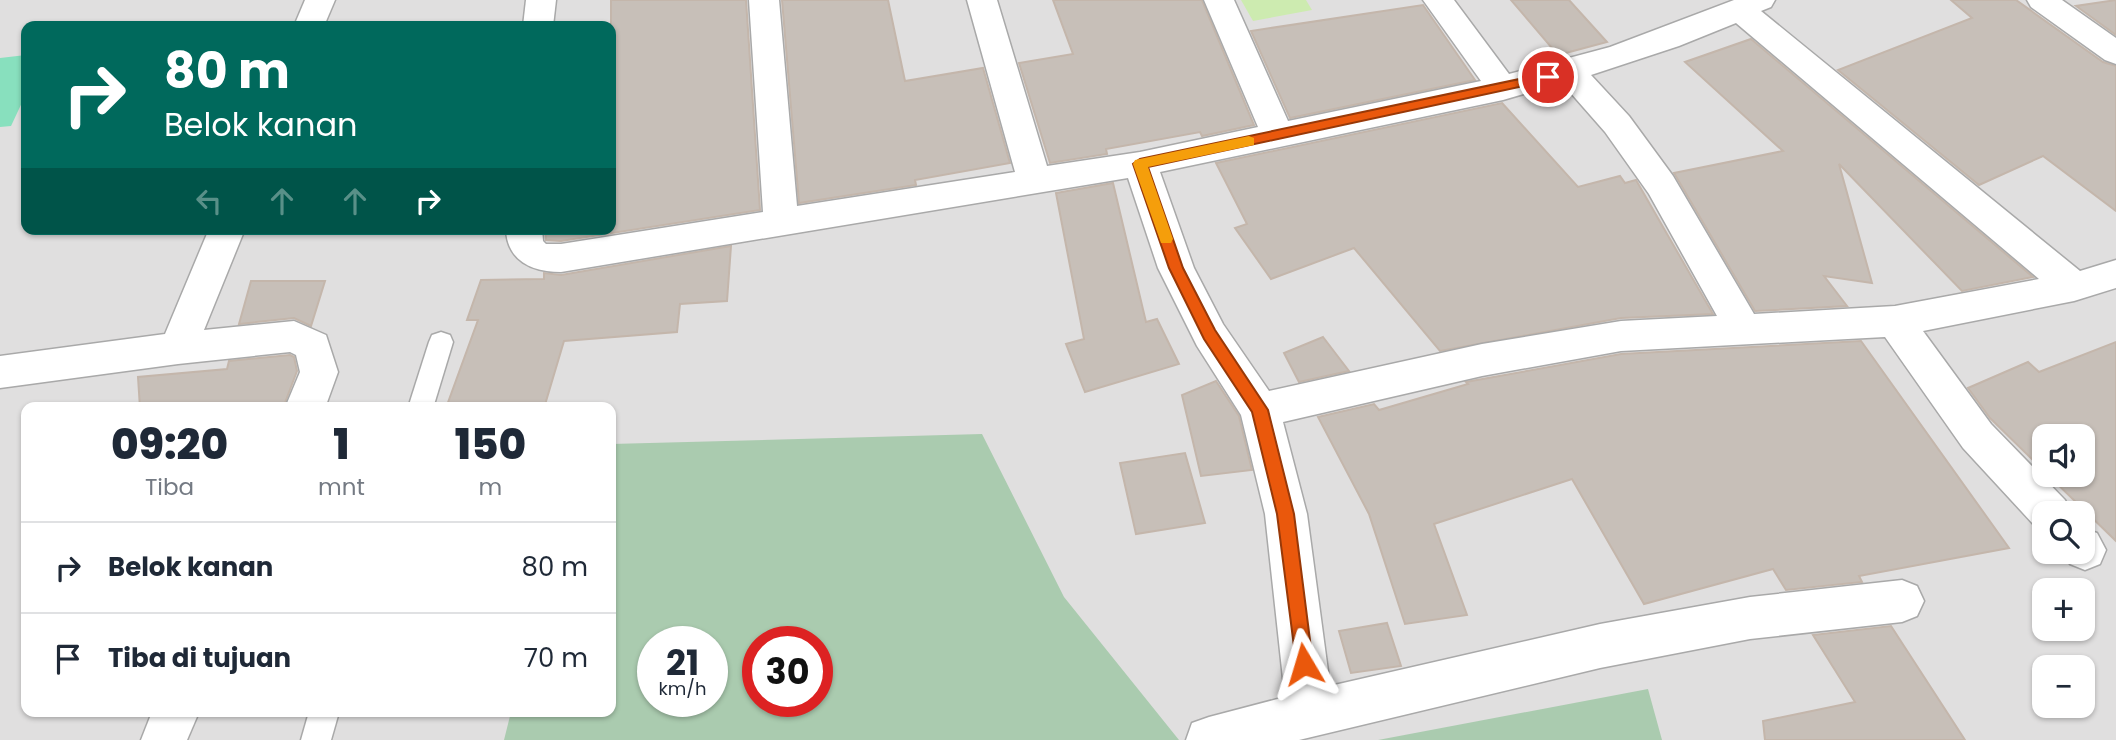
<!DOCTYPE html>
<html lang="id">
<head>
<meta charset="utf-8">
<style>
	body { margin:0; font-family:Poppins,sans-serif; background:#f2f2f3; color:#1f2937; height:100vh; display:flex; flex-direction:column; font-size:26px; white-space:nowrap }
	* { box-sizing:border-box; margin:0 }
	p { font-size:23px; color:#747a83 }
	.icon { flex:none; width:38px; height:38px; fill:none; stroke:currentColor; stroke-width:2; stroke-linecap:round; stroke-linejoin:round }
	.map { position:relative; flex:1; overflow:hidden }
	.drawer { position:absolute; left:21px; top:402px; width:595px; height:315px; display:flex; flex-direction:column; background:#fff; border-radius:14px; box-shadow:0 2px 5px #0004 }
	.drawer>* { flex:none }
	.guide { position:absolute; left:21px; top:21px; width:595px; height:214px; border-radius:14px; box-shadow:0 2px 5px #0004; background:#00695c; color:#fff; overflow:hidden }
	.controls { position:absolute; left:2032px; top:424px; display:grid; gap:14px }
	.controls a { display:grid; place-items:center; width:63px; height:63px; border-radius:14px; background:#fff; box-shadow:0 2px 5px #0004; font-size:35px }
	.speed { position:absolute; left:637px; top:626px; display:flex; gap:14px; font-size:35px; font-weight:700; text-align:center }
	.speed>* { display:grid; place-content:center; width:91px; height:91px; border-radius:50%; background:#fff; box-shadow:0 2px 5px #0004; line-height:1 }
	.speed small { font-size:18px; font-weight:400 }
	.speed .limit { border:10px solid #d22; background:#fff; color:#111 }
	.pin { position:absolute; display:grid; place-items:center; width:60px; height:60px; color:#fff; margin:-30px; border:4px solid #fff; border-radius:50%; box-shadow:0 2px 7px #0007 }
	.me { position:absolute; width:77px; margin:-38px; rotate:353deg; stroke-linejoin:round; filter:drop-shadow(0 0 5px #0008) }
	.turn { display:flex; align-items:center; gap:24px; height:147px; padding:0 28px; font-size:32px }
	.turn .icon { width:91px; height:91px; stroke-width:2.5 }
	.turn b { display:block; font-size:49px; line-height:60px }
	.lanes { display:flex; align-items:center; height:66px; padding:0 28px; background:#0003; justify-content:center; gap:35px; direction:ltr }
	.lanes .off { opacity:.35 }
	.eta { display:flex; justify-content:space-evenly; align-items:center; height:119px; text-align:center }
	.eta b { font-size:42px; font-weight:800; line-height:49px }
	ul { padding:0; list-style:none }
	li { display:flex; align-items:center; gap:21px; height:91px; padding:0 28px; border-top:2px solid #e0e1e3 }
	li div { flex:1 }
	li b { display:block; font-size:26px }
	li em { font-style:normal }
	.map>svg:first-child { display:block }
	.residential { fill:#e0dfdf; fill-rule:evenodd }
	.grass { fill:#cdebb0 }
	.cemetery { fill:#aacbaf; fill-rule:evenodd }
	.pitch { fill:#88e0be }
	.building { fill:#c7bfb8; stroke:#c4b6ab; stroke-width:2 }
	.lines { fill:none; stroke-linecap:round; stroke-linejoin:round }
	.service-casing { stroke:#a9a9a9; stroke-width:3 }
	.minor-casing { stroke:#a9a9a9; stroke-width:3 }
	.service { fill:#fff; fill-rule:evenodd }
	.minor { fill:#fff; fill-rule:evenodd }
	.route { fill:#ea580c; stroke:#983908; stroke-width:2 }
	.slow { fill:#f59e0b }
</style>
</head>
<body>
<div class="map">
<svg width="2116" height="740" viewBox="0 0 2116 740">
	<rect width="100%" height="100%" fill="#f2efe9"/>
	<path class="residential" d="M0 0H2116V740H0ZM26 26H611V229H26ZM26 408H611V712H26ZM2044 436H2082V474H2044ZM2044 513H2082V551H2044ZM2044 590H2082V628H2044ZM653 642H712V702H653ZM758 642H817V702H758ZM2044 667H2082V705H2044Z"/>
	<path class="grass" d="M1241 0H1306L1312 10 1253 21Z"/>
	<g class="cemetery">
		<path d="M982 434 1064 597 1179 740H504L511 712H611V444ZM653 642H712V702H653ZM758 642H817V702H758Z"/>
		<path d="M1648 689 1662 740H1378Z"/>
	</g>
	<path class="pitch" d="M26 55V94L11 126 0 127V58Z"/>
	<g class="building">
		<path d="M611 0H746L760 210 561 241 546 240 545 229H611Z"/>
		<path d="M782 0H888L905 81 983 68 1010 163 915 180 916 185 799 203Z"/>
		<path d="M1053 0H1202L1254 125 1202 136 1200 132 1106 149 1107 154 1050 163 1019 63 1073 54Z"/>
		<path d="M1511 0H1569L1607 42 1558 55Z"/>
		<path d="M1951 0H2016L2103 62 2116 66V211L2043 156 1979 185 1838 70 1972 18Z"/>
		<path d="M2116 0V35L2076 6Z"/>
		<path d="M1423 5 1475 80 1290 118 1251 31Z"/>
		<path d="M1751 39 2033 277 1962 291 1839 164 1872 283 1824 276 1847 306 1755 311 1674 173 1783 151 1685 62Z"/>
		<path d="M1502 103 1578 187 1620 176 1625 183 1636 180 1713 314 1621 318 1440 351 1354 248 1271 279 1235 228 1247 224 1216 163Z"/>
		<path d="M1113 183 1146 322 1157 319 1179 364 1085 392 1066 344 1084 339 1056 193Z"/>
		<path d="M731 246 727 301 680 304 677 332 564 341 544 408H446L478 320H467L481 280 544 279V273L561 275Z"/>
		<path d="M251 281H325L311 326 294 318 239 324Z"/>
		<path d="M1323 337 1349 371 1299 382 1284 353Z"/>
		<path d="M1861 341 2009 548 1859 576 1862 582 1786 590 1773 569 1644 604 1572 479 1434 524 1467 615 1405 624 1369 514 1318 417 1374 404 1379 410 1468 384 1466 382 1621 354Z"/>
		<path d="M2116 342V541L2047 474H2082V436H2044V471L1990 418 1968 388 2028 362 2039 372Z"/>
		<path d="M290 355 294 357 297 371 283 408H140L138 377 227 369 229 361Z"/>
		<path d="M1216 381 1239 416 1252 470 1201 476 1182 395Z"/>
		<path d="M1185 453 1205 523 1136 534 1120 463Z"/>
		<path d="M1387 623 1401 666 1351 673 1339 631Z"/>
		<path d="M1891 626 1965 740H1765L1763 721 1855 702 1813 635Z"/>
	</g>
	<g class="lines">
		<g class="service-casing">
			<g id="service">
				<path d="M441 332 450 335 453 342 433 408H408L429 342 432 335Z"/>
				<path d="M309 712H339L331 740H301Z"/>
			</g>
		</g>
		<g class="minor-casing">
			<g id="minor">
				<path d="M305 0H335L324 26H294Z"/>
				<path d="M526 0H556L553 26H523Z"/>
				<path d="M749 0H779L797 206 1015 172 967 0H997L1047 166 1140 152 1258 127 1204 0H1234L1288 121 1481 81 1423 0H1454L1509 74 1610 47 1734 0H1775L1771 7 1761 11 2080 271 2116 260V288L2074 301 1923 331 1991 424 2065 500 2071 513H2044V530L2035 526 1963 448 1885 337 1621 351 1482 376 1283 422 1307 514 1330 686 1600 624 1750 597 1902 580 1917 586 1924 601 1917 616 1902 622 1750 639 1600 668 1299 740H1186L1192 723 1209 717 1285 697 1265 514 1241 415 1197 346 1158 268 1128 178 561 272C532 272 507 261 506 229H542L543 241 546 244H561L763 212ZM1736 23 2039 279 1895 306 1754 314 1673 176 1629 116 1591 75 1679 46ZM1562 83 1605 132 1649 194 1717 316 1621 321 1482 344 1269 391 1223 324 1194 268 1160 172 1503 100Z"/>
				<path d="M2027 0H2062L2116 38V64L2105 60 2031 7Z"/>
				<path d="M209 229H245L204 330 294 321 326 335 338 372 325 408H285L300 372 296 355 290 352 178 364 0 388V356L165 334Z"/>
				<path d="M2082 528 2097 533 2106 550 2100 564 2085 570 2070 564 2063 551H2082Z"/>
				<path d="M152 712H199L187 740H141Z"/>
			</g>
		</g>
		<use href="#service" class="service"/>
		<use href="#minor" class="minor"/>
	</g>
	<path class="route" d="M1548 73 1554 77 1552 80 1148 167 1183 268 1215 330 1268 410 1294 514 1313 664 1311 670 1304 673 1297 670 1277 514 1252 412 1204 339 1169 268 1133 164 1140 159Z"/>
	<path class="slow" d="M1249 136 1254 138V145L1148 167 1173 239 1171 243H1161L1133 164 1135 160Z"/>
</svg>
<div class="controls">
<a><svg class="icon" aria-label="sound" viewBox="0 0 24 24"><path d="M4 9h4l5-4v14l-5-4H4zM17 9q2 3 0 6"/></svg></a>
<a><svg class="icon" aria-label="search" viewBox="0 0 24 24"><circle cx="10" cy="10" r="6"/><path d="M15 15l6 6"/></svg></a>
<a>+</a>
<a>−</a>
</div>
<div class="speed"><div>21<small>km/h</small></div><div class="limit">30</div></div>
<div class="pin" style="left:1548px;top:77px;background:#d93025"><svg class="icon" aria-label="arrive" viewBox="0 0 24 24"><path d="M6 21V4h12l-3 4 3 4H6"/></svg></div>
<svg class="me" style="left:1304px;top:664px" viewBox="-20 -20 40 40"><path d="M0-17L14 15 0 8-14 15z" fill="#ea580c" stroke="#fff" stroke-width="4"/></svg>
<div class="guide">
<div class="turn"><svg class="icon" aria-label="right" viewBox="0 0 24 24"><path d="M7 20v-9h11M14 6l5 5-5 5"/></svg><div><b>80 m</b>Belok kanan</div></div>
<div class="lanes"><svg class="icon off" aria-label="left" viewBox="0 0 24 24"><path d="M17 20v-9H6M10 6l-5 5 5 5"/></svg><svg class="icon off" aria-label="ahead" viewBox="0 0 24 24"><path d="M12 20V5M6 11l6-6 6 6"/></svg><svg class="icon off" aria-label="ahead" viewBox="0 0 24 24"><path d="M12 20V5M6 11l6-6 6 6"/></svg><svg class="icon" aria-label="right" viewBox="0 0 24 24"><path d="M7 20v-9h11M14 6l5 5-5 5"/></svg></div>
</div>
<section class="drawer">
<div class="eta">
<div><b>09:20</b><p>Tiba</p></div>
<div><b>1</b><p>mnt</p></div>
<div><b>150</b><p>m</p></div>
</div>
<ul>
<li><svg class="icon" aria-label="right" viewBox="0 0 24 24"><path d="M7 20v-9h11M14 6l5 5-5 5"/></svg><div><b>Belok kanan</b></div><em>80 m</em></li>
<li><svg class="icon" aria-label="arrive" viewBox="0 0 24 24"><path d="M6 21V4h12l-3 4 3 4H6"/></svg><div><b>Tiba di tujuan</b></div><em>70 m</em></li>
</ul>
</section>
</div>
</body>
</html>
